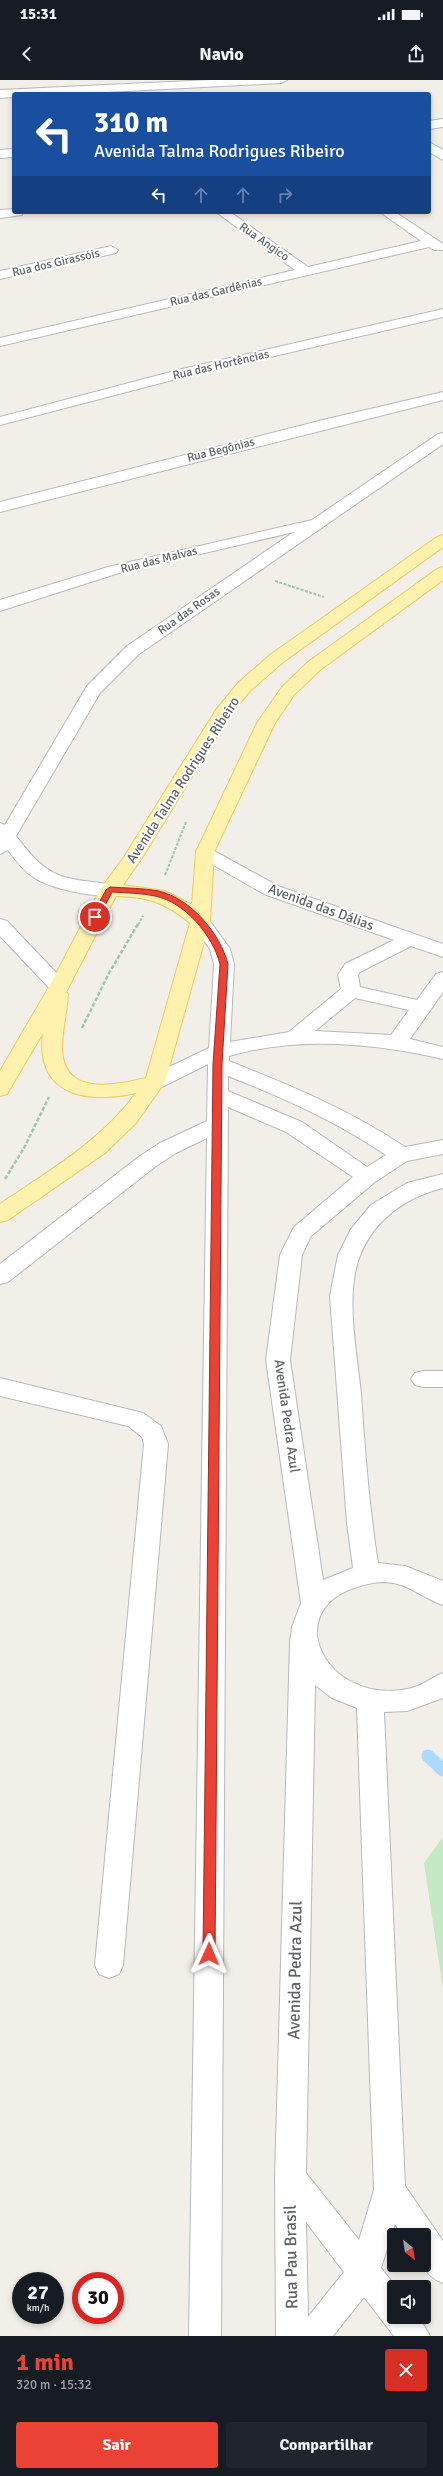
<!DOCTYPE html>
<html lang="pt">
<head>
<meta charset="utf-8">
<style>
	body { margin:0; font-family:Signika,sans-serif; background:#20242c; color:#f1f3f6; height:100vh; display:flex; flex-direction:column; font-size:15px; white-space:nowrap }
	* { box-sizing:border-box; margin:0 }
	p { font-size:13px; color:#9ea1a6 }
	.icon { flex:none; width:22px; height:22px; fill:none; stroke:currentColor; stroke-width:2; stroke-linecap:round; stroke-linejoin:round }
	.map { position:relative; height:2256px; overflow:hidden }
	.details { display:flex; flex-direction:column; background:#171b24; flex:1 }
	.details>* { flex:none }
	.top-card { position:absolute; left:12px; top:12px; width:419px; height:122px; border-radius:4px; box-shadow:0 2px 6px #0003; background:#1a4fa0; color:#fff; overflow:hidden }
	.needle { width:26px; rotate:150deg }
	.tools { position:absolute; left:387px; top:2148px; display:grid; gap:8px }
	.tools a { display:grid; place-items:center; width:44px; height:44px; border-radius:4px; background:#171b24; box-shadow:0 2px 6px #0003; font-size:20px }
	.speed { position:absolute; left:12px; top:2192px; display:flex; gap:8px; font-size:20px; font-weight:700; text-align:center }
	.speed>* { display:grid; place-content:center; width:52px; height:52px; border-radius:50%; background:#171b24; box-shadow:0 2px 6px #0003; line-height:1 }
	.speed small { font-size:10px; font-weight:400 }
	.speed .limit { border:6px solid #d22; background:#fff; color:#111 }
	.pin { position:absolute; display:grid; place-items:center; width:34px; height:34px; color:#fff; margin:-17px; border:2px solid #fff; border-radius:50%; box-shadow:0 1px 4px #0007 }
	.me { position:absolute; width:44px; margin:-22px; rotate:1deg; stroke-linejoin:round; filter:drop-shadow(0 0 3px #0008) }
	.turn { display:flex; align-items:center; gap:14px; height:84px; padding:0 16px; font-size:18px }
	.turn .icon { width:52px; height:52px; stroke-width:2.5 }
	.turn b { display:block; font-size:28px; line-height:34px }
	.lanes { display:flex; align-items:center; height:38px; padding:0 16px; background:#0003; justify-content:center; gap:20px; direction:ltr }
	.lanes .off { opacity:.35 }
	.round { display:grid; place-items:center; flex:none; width:42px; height:42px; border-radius:4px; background:#20242c }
	.summary { display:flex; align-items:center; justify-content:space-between; height:68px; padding:0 16px }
	h1 { font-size:24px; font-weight:700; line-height:30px; color:#ea4335 }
	.cta { display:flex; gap:8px; margin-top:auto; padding:8px 16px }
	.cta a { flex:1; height:46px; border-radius:4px; background:#ea4335; color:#fff; font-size:16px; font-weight:700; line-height:46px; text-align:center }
	.cta a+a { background:#20242c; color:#f1f3f6 }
	.status { display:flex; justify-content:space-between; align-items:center; height:28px; padding:0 20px; background:#171b24; direction:ltr }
	.status svg { height:11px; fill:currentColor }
	header { display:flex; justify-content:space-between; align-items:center; height:52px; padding:0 16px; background:#171b24; font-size:18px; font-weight:700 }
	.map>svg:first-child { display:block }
	.green { fill:#c5e8c5 }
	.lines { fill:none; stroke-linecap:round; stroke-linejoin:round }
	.stream { stroke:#aadaff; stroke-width:13 }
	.minor-casing { stroke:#b5b8bc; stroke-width:2 }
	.major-casing { stroke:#f2c960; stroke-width:2 }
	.path-far1 { stroke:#9cc7a9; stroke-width:2; stroke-dasharray:3 1.5; stroke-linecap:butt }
	.path { stroke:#9cc7a9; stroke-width:2.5; stroke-dasharray:4 2; stroke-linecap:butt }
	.minor { fill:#fff; fill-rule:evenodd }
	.major { fill:#fff2af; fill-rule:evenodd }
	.route { fill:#ea4335; stroke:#982c22 }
	.labels { text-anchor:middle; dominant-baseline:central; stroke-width:4; stroke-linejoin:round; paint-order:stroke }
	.far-street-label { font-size:12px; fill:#5f6368; stroke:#fff }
	.street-label { font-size:14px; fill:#5f6368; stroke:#fff }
	.near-street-label { font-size:17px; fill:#5f6368; stroke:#fff }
</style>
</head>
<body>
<div class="status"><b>15:31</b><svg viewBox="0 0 49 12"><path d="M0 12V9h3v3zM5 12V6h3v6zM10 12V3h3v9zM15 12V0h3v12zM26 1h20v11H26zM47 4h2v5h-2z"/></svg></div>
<header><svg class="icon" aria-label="back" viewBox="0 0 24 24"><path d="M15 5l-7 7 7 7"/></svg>Navio<svg class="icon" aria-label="share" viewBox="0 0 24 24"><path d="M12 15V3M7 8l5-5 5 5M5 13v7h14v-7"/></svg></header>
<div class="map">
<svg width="443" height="2256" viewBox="0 0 443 2256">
	<rect width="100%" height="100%" fill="#f1efe8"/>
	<path class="green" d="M443 1757V1909L424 1783Z"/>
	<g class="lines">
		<path class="stream" d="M428 1676 443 1690"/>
		<g class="minor-casing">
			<g id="minor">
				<path d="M211 0H287L281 3 70 14H14V17L0 18V10Z"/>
				<path d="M443 39V47L429 49V41Z"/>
				<path d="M429 62 443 70V80L429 72Z"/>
				<path d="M14 69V77L0 78V70Z"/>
				<path d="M14 129V132H23L22 135 0 138V130Z"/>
				<path d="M216 132H230L308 187 421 161 380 132H395L443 164V170H434L429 167 0 266V258L295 190Z"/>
				<path d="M111 166 118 170 116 173 0 199V191Z"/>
				<path d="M443 229V237L184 297 0 345V337L182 289Z"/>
				<path d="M443 312V320L0 432V422L327 339Z"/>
				<path d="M443 353V364L139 574 100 613 16 756C30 774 45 793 68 798 84 802 101 802 117 806L120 810 117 814C97 819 50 809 33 797 23 790 15 780 8 770L0 774V743L5 745 87 606 127 566 294 452 119 493 0 531V520L108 487 312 440 438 354Z"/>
				<path d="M205 766 278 806 443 864V877L411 866 360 892 358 895 360 907 417 920 436 894 443 892V912L410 959 443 967V979C374 963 298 956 229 976V981C291 1006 348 1029 405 1067L443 1060V1074L407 1081 375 1102 311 1156 302 1175 290 1280 323 1500 353 1488 347 1443 330 1216 338 1175 351 1149 371 1125 407 1103 443 1094V1108C407 1117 376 1138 361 1173 344 1212 357 1272 361 1314 365 1371 369 1427 378 1483L405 1486 443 1501V1525C421 1518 410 1503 384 1502 375 1502 366 1504 357 1507 279 1531 326 1625 407 1609 421 1607 430 1598 443 1593V1618L407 1631 384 1632 405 2106 443 2161V2203C418 2193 424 2178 424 2155H402L395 2144 381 2188 396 2207H394V2237H419L430 2256H394L364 2217 333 2256H276L275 2097 290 1562 292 1547 301 1523 266 1280 280 1175 294 1147 353 1097 286 1052 228 1027 221 2256H189L207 1058 176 1073 156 1086 8 1202 0 1204V1184L140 1076 160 1063 207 1041 208 984 162 1007 155 1009 148 1007 145 1002 148 997 209 968 214 884 210 869 190 841 193 837H207L230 869 234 884 230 962 289 952 341 909 338 895 345 884 394 860 264 814 198 776 196 772 198 768ZM355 918 409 930 391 955 315 951ZM228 996C284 1018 336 1041 386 1075L367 1087 302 1042 228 1011ZM315 1605 332 1618 357 1628 374 2110 359 2160 306 2093ZM306 2142 344 2192 308 2237Z"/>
				<path d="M0 839 7 841 66 903 69 907 66 911 59 913 52 911 0 856Z"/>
				<path d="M423 1291H443V1307H423L415 1305 411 1299 415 1293Z"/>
				<path d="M0 1298 143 1333 161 1346 168 1364 123 1885 119 1894 109 1898 99 1894 95 1885 144 1364 142 1357 128 1346 0 1316Z"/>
			</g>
		</g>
		<g class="major-casing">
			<path id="major" d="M443 455V467L282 583 250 611 229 636 142 778 123 805 165 811 192 825 196 772 257 643 282 607 308 582 437 489 443 487V500L320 590 294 615 275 643 214 772 210 841 165 1002 136 1043 105 1073 8 1140 0 1142V1124C49 1091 101 1061 136 1013 87 1024 35 1016 43 953L7 1014 0 1016V991L49 907 100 810 124 777 216 630 238 603 270 575 437 457ZM116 816C149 817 164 822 190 843L146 998C115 1005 64 1017 62 969 62 951 67 932 68 914L66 912Z"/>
		</g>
		<g class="path-far1">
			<path d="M275 501 324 517"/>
			<path d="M165 795 186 742"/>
			<path d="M138 845 143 836"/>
		</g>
		<g class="path">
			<path d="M82 948 109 893 138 844"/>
			<path d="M5 1099 24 1068 49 1017"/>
		</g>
		<use href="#minor" class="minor"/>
		<use href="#major" class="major"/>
	</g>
	<path class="route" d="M110 807C125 808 143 808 159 811 191 819 220 853 228 884L222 984 215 1874 209 1879 203 1874 213 984 220 884C213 856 185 822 155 816 142 813 126 813 112 812L98 839H92L91 837 106 810Z"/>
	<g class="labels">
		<g class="far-street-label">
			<text transform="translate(264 162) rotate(35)">Rua Angico</text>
			<text transform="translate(56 183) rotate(-13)">Rua dos Girassóis</text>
			<text transform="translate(216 212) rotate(-13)">Rua das Gardênias</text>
			<text transform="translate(221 285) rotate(-13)">Rua das Hortências</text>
			<text transform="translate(221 370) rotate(-14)">Rua Begônias</text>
			<text transform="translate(159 480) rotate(-14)">Rua das Malvas</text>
			<text transform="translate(189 531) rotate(-35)">Rua das Rosas</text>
		</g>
		<g class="street-label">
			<text transform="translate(183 700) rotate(-57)">Avenida Talma Rodrigues Ribeiro</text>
			<text transform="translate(321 827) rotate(20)">Avenida das Dálias</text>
			<text transform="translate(287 1336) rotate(82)">Avenida Pedra Azul</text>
		</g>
		<g class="near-street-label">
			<text transform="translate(295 1890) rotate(-89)">Avenida Pedra Azul</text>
			<text transform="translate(291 2177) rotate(-91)">Rua Pau Brasil</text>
		</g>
	</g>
</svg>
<div class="tools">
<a><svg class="needle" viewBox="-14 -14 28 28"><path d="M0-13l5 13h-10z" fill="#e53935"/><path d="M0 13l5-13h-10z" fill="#9ea1a6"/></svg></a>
<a><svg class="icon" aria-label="sound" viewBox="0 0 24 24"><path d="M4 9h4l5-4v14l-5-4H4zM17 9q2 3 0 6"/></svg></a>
</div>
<div class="speed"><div>27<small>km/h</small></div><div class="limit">30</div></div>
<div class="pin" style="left:95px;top:837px;background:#d93025"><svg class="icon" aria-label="arrive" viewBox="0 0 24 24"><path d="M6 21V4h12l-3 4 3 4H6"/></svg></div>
<svg class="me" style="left:209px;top:1874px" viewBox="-20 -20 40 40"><path d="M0-17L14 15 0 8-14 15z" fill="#ea4335" stroke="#fff" stroke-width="4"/></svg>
<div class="top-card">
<div class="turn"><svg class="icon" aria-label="left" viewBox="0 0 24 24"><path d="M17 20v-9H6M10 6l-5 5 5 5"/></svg><div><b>310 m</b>Avenida Talma Rodrigues Ribeiro</div></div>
<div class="lanes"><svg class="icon" aria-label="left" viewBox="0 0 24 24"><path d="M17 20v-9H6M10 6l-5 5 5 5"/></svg><svg class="icon off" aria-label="ahead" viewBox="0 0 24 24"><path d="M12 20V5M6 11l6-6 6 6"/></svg><svg class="icon off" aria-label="ahead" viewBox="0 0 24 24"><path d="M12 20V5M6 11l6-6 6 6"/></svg><svg class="icon off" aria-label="right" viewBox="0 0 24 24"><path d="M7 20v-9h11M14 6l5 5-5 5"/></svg></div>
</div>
</div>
<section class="details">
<div class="summary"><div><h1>1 min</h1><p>320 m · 15:32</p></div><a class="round" style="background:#d93025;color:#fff"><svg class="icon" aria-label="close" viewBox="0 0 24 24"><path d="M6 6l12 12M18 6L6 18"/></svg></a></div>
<div class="cta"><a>Sair</a><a>Compartilhar</a></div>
</section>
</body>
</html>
